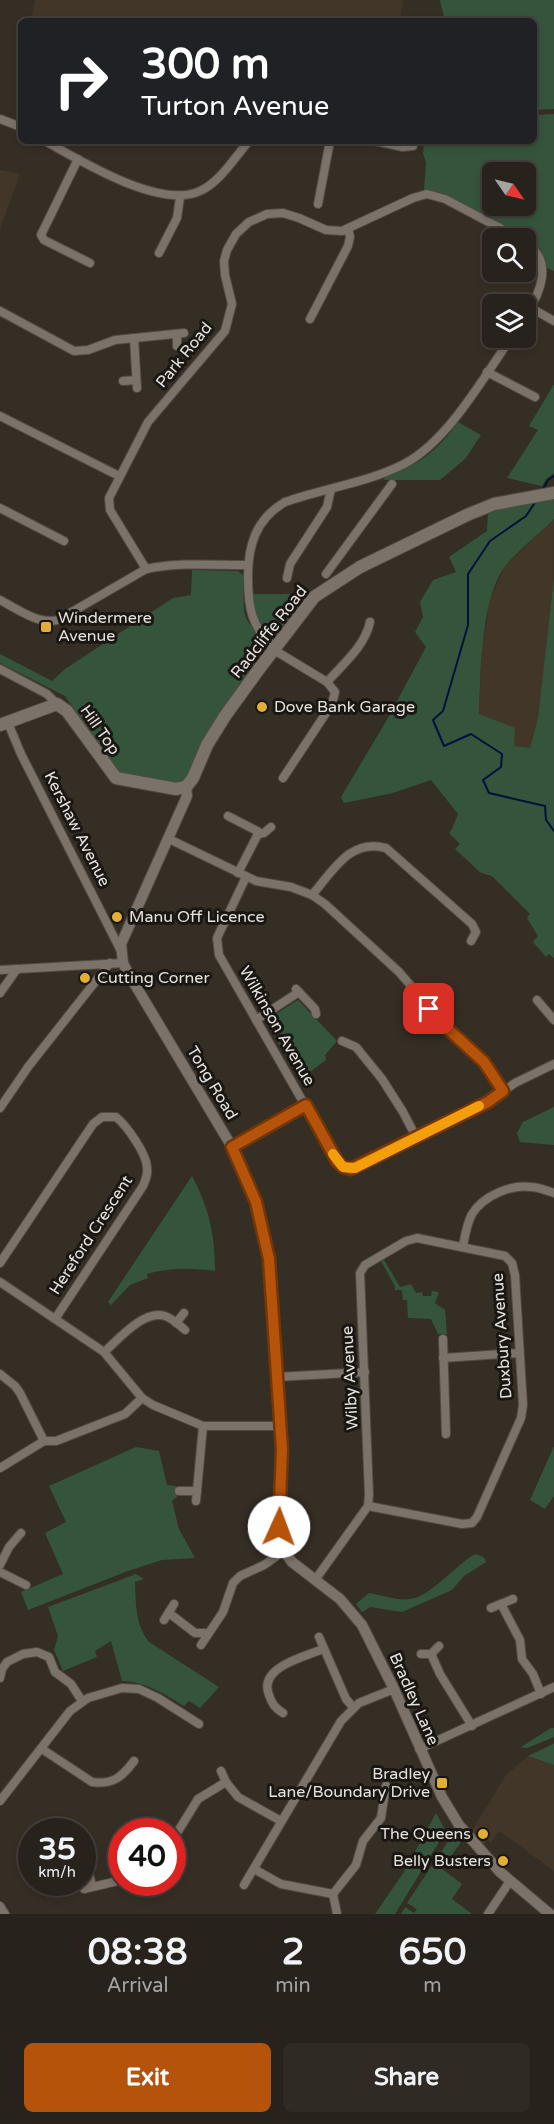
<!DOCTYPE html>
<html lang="en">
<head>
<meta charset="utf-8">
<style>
	body { margin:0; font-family:"Varela Round",sans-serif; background:#302a25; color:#f1f3f6; height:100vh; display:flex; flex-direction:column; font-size:22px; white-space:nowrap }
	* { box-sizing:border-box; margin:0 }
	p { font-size:20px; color:#a5a4a3 }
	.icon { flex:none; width:33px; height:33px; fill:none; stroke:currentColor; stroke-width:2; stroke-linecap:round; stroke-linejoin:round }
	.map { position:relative; height:1914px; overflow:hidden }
	.details { display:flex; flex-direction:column; background:#28221c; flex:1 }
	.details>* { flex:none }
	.banner { position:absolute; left:18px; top:18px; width:519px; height:126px; border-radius:9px; box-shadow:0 3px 9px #0003,0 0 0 2px #443f3b; background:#202124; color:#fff; overflow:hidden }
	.needle { width:39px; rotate:124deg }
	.controls { position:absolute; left:482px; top:162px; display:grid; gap:12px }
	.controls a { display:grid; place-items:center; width:54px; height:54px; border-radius:9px; background:#28221c; box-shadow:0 3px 9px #0003,0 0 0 2px #443f3b; font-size:30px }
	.speed { position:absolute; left:18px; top:1818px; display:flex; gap:12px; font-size:30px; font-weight:700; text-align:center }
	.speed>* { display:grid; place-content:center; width:78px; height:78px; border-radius:50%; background:#28221c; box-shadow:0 3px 9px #0003,0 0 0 2px #443f3b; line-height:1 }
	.speed small { font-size:15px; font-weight:400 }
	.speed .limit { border:9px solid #d22; background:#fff; color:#111 }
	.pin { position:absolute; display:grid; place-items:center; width:51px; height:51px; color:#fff; margin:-26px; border-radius:12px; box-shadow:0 3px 9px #0006 }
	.me { position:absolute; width:66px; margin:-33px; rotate:2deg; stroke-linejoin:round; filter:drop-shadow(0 0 4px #0008) }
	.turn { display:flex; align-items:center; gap:21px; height:126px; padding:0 24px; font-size:27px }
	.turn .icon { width:78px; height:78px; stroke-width:2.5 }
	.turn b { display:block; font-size:42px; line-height:51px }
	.eta { display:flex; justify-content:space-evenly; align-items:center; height:102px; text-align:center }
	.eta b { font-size:36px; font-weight:700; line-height:42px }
	.action { display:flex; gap:12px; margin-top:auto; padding:12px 24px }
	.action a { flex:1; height:69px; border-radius:9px; background:#b45309; color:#fff; font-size:24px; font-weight:700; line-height:69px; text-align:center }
	.action a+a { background:#302a25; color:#f1f3f6 }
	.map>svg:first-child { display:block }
	.built { fill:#413628 }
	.green { fill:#34553c; fill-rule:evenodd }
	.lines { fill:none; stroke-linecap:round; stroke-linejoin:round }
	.stream { stroke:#00113c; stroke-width:2 }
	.minor-casing { stroke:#514b44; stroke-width:10 }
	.tertiary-casing { stroke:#514b44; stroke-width:12 }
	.secondary-casing { stroke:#514b44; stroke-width:14 }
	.minor { stroke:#7b7269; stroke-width:8 }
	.tertiary { stroke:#7b7269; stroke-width:10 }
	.secondary { stroke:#7b7269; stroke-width:12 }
	.route-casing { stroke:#753606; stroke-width:15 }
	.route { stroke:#b45309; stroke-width:10 }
	.slow { stroke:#f59e0b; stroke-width:10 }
	.poi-dot { fill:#e2af34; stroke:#1a1713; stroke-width:2 }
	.labels { text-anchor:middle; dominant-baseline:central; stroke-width:6; stroke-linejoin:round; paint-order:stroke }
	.street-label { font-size:16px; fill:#e7e2dd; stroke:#1a1713 }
	.poi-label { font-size:16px; fill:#e7e2dd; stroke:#1a1713; text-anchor:start }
</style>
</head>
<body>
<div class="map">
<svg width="554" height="1914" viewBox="0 0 554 1914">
	<rect width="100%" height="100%" fill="#352e25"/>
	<g class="built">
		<path d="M35 0H403L400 21H31Z"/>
		<path d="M0 170 20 174 0 229Z"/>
		<path d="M554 519 553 598 538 718 530 749 514 746 479 714 482 646 490 600 505 566Z"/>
		<path d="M528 1756 554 1765V1871L499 1831 491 1843 487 1840 483 1846 471 1832 506 1775Z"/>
	</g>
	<g class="green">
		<path d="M440 0H554V109L534 110V21H445Z"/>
		<path d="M554 114V271L547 268 541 250 530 239 446 195 424 190 426 163 423 153 424 141H534V115ZM492 172H525V206H492Z"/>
		<path d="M554 384V473L546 479 542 486 507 478 538 430 529 426Z"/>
		<path d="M458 422 481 435 465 459 440 480H384L385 475C394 472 404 469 412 465 430 456 447 438 458 422Z"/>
		<path d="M554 499V519C539 534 521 548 507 564 480 596 481 673 479 714L515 728 514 746 530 748 538 718 554 578V958L549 954 546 957 533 942 538 936 527 918 530 914 492 876 481 873 455 849 460 844 449 833 452 829 458 814 431 780 393 793 344 803 341 797 388 718 426 647 415 632 423 617 420 602 433 580 456 572 449 557 487 531 488 511Z"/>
		<path d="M192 570 238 571 243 575 244 612 247 620 264 644 263 651 217 717 189 775 183 781 174 784 126 775 120 773 112 764 65 696 0 663V654L52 681 65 669 173 598 191 595Z"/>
		<path d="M252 594H307L277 634 273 637H267L255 614Z"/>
		<path d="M298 1000 337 1041 325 1055 326 1060 300 1079 267 1023 268 1019Z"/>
		<path d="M554 1107V1145L520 1142 517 1133 523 1122Z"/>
		<path d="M192 1176C209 1208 215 1235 215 1271 191 1268 171 1267 147 1274L148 1278 130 1285 111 1305 108 1302Z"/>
		<path d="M384 1260 400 1287 411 1284 416 1293 422 1292 423 1296H431L432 1291 439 1292 435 1303 445 1310 447 1334H438L431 1319 408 1318 407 1300H403L402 1290H395V1286L381 1261Z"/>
		<path d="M554 1446V1496L545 1509 530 1500Z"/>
		<path d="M136 1447 159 1451 167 1485 176 1486 177 1497 172 1501 179 1529 195 1558 162 1560 128 1571 28 1610 21 1592 63 1574 45 1533 66 1522 49 1486Z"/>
		<path d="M475 1554 484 1557 486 1562 464 1576 452 1590 402 1612 370 1607 362 1612 356 1604 369 1593C382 1595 398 1601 410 1599 430 1597 457 1564 475 1554Z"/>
		<path d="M136 1574 144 1579 135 1582C136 1604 135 1624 149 1642L219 1687 200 1708 189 1701 184 1706C164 1694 147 1682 122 1681L111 1641 95 1651 97 1657 63 1671 54 1650 58 1636 48 1607Z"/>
		<path d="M551 1728H554V1737L527 1748 521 1747Z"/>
		<path d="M554 1743V1765L528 1756 553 1744Z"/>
		<path d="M436 1813 445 1830 439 1842 395 1914H375L404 1872Z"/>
		<path d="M453 1834 461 1842 442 1869 462 1884 452 1899 472 1914H401L405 1907 414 1913 417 1909 407 1903Z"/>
	</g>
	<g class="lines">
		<g class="stream">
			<path d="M542 491 548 480 554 476"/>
			<path d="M536 501 526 516 490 541 468 574V625L443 711 433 720 444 746 471 734 502 754 501 767 483 780 489 793 545 806 546 820 554 831"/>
		</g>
		<g class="minor-casing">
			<g id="minor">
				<path d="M0 119 21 127"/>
				<path d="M45 141C81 161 160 210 200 191 220 182 235 157 249 141"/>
				<path d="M375 141 403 147 413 146"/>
				<path d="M78 159 41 235 44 240 90 263"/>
				<path d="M318 204 330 141"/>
				<path d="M525 242C554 261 541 293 525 316"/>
				<path d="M159 253 177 218 180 197"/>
				<path d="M531 308 554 321"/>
				<path d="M0 311 74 351 88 350 115 340 184 333"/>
				<path d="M310 319 348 246 350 237 348 229"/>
				<path d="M177 334V346"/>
				<path d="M134 338 137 388"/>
				<path d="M487 372 535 397"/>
				<path d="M123 381 136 380"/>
				<path d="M0 416 119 476"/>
				<path d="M0 508 64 541"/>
				<path d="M146 569 110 510 109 498 148 422 225 331 232 304 225 275 224 261 227 250 236 234 249 222 267 214 283 213 299 218 326 230 342 231 413 198 427 194 445 199 519 238"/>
				<path d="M326 574 392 484"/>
				<path d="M287 578 290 564 327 507 331 489"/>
				<path d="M0 600C17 609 39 625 58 620L146 569C180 562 214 565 248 565"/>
				<path d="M275 648C251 628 248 606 248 577 248 545 256 519 285 502 324 488 367 483 404 464 448 441 483 378 511 338"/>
				<path d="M274 650 327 682 335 692 332 704 283 778"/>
				<path d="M0 669 47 694 57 704"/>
				<path d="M327 682C343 664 365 646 370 622"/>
				<path d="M8 723 21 754 120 949"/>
				<path d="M228 816 259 832 238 873"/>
				<path d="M258 834 264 833 271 827"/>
				<path d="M169 839 256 881 291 887 312 895 325 904 399 972 449 1030 484 1062 503 1091"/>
				<path d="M246 877 217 938 219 955 337 1161 343 1167 355 1168 488 1102 515 1083 554 1064"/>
				<path d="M312 895C333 871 350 838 386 848L472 924 476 932 471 941"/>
				<path d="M0 970 123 963"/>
				<path d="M296 989 315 1009 316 1014"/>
				<path d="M0 993 17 969"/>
				<path d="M537 1000 554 1020"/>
				<path d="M256 1020 299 992"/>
				<path d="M342 1041 356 1047 382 1079 403 1112 416 1137"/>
				<path d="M0 1108 28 1067 110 963"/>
				<path d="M232 1147 306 1105"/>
				<path d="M463 1246C465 1235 467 1223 472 1214 483 1196 511 1184 531 1187 539 1187 547 1191 554 1193"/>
				<path d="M0 1263 93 1124 102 1117H116C127 1126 146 1153 147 1167 148 1174 146 1179 143 1186L55 1319"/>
				<path d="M0 1282 104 1352 142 1398 153 1405 203 1426H281"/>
				<path d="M176 1323 184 1313"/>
				<path d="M443 1339 446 1434"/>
				<path d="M104 1352C118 1340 144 1309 165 1316 172 1318 179 1325 185 1330"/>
				<path d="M443 1358 519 1353"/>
				<path d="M0 1374 15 1386 20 1393 44 1441"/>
				<path d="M277 1377 365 1372"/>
				<path d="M0 1468 44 1441H56L125 1414 142 1398"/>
				<path d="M179 1491H197"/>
				<path d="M196 1501 203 1426"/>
				<path d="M0 1565 9 1547 21 1533"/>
				<path d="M0 1572 26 1585"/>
				<path d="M315 1580 368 1506 369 1495 360 1273 365 1265 406 1241 417 1238 505 1256 512 1263 515 1275 523 1405 521 1418 477 1517 472 1523 462 1524 368 1506"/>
				<path d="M501 1604 520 1640 522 1659 533 1674 541 1694"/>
				<path d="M491 1608 513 1599"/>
				<path d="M169 1613 195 1633H207"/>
				<path d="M164 1620 174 1604"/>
				<path d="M319 1637 346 1699 353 1707"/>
				<path d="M201 1645 223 1612 233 1583 240 1576 264 1565 284 1551"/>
				<path d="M421 1654H431L439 1646"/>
				<path d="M431 1654 440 1674 472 1726"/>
				<path d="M0 1678 2 1669 7 1662 23 1654 37 1652 49 1657 55 1672 71 1684 82 1701"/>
				<path d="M283 1713C275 1708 272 1704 269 1695 258 1667 304 1657 323 1649"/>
				<path d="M42 1749 92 1782C113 1785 122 1777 134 1761"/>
				<path d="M419 1749 554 1687"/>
				<path d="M221 1771 226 1782"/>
				<path d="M0 1801 70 1711 88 1698 122 1688 139 1689 158 1698 199 1724"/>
				<path d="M172 1841 198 1799 226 1782 238 1797 281 1821"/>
				<path d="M83 1850 92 1886"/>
				<path d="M254 1869 281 1884 333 1894"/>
				<path d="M244 1885 341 1721 359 1703 394 1689"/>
				<path d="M84 1889 122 1880"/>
				<path d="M333 1894 356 1865 363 1841 381 1818 386 1786"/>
				<path d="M333 1894 337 1914"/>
				<path d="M0 1906 5 1914"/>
				<path d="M488 1914 510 1881"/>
			</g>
		</g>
		<g class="tertiary-casing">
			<path id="tertiary" d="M186 787 187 796 121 944 123 963 128 973 232 1147 256 1202 269 1259 282 1449 280 1527 284 1551 292 1562 340 1599 362 1625 394 1689 442 1797 459 1825 500 1872 550 1914"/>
		</g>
		<g class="secondary-casing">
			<path id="secondary" d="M0 725 57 704 67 711 116 778 176 789 186 787 193 778 207 745 225 716 259 669 314 597 360 567 467 515 494 504 554 493"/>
		</g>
		<use href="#minor" class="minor"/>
		<use href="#tertiary" class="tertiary"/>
		<use href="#secondary" class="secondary"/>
	</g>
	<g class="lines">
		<g class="route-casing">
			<path id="route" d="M279 1527 282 1449 269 1259 256 1202 232 1147 306 1105 337 1161 343 1167 351 1169 488 1102 503 1091 484 1062 449 1030 429 1009"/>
		</g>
		<use href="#route" class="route"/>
		<path class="slow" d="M333 1154 343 1167 355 1168 479 1106"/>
	</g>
	<g class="poi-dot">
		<rect x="40" y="621" width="12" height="12" rx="3"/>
		<circle cx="262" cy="707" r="6"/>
		<circle cx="117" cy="917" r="6"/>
		<circle cx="85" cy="978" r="6"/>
		<rect x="436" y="1777" width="12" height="12" rx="3"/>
		<circle cx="483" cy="1834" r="6"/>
		<circle cx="503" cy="1861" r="6"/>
	</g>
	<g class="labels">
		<g class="street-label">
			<text transform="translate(184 355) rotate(-51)">Park Road</text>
			<text transform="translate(269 632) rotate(-52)">Radcliffe Road</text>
			<text transform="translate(100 730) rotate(55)">Hill Top</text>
			<text transform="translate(77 829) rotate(63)">Kershaw Avenue</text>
			<text transform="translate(277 1026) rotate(60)">Wilkinson Avenue</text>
			<text transform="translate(212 1083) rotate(59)">Tong Road</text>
			<text transform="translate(91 1235) rotate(-57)">Hereford Crescent</text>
			<text transform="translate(502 1336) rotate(-94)">Duxbury Avenue</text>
			<text transform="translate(350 1378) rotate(-93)">Wilby Avenue</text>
			<text transform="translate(414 1699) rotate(66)">Bradley Lane</text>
		</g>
		<g class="poi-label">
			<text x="58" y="618">Windermere<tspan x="58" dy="18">Avenue</tspan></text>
			<text x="274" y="707">Dove Bank Garage</text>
			<text x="129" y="917">Manu Off Licence</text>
			<text x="97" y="978">Cutting Corner</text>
			<text x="430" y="1774" text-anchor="end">Bradley<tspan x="430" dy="18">Lane/Boundary Drive</tspan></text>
			<text x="471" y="1834" text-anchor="end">The Queens</text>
			<text x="491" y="1861" text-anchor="end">Belly Busters</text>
		</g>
	</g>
</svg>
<div class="controls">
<a><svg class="needle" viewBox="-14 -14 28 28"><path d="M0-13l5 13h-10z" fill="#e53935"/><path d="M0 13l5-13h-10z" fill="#a5a4a3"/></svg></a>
<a><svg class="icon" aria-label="search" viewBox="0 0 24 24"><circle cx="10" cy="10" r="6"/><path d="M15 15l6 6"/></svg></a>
<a><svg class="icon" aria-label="layers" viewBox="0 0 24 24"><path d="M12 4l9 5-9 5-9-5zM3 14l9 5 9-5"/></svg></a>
</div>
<div class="speed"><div>35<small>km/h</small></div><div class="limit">40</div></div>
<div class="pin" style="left:429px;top:1009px;background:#d93025"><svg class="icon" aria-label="arrive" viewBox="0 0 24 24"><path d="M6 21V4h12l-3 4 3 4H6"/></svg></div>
<svg class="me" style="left:279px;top:1527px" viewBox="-20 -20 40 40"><circle r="19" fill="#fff"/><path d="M0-13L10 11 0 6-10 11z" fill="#b45309"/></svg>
<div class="banner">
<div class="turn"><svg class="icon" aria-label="right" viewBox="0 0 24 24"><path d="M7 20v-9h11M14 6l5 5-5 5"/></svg><div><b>300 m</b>Turton Avenue</div></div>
</div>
</div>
<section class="details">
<div class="eta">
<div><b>08:38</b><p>Arrival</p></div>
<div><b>2</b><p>min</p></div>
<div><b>650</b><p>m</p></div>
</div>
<div class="action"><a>Exit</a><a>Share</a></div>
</section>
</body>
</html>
